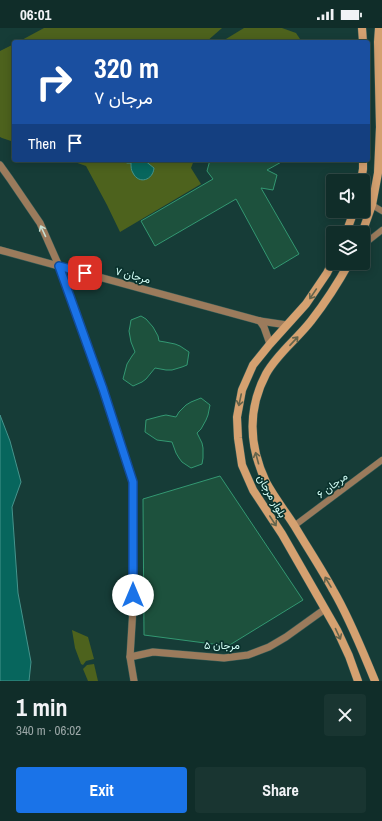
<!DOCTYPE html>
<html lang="en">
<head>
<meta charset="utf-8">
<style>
	body { margin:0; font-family:"Archivo Narrow",Vazirmatn,sans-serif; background:#193531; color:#f1f3f6; height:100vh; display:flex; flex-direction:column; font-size:15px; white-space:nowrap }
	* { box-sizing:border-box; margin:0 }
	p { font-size:13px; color:#9ca8a8 }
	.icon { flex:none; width:22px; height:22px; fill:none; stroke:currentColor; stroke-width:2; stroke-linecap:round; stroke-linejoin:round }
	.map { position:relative; height:653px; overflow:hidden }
	.details { display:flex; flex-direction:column; background:#102d29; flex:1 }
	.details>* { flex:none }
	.hud { position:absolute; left:12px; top:12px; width:358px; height:122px; border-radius:4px; box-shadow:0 2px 10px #0003,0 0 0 1px #304946; background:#1a4fa0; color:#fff; overflow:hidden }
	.controls { position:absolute; left:326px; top:146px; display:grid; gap:8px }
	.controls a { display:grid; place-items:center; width:44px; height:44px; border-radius:4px; background:#102d29; box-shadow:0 2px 10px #0003,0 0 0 1px #304946; font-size:20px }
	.pin { position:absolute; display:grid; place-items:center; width:34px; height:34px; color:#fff; margin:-17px; border-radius:8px; box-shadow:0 2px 6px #0006 }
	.me { position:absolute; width:44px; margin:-22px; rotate:0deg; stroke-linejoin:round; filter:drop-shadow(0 0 3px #0008) }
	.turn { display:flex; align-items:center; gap:14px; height:84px; padding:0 16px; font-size:18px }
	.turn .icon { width:52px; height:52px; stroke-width:2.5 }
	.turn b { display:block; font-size:28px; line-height:34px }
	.then { display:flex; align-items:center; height:38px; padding:0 16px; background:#0003; gap:8px; font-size:15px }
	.round { display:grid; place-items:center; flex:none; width:42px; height:42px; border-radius:4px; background:#193531 }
	.headline { display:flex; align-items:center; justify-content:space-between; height:68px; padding:0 16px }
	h1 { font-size:24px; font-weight:700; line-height:30px }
	.cta { display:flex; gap:8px; margin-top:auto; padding:8px 16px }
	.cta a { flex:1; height:46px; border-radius:4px; background:#1a73e8; color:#fff; font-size:16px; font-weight:700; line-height:46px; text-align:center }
	.cta a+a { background:#193531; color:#f1f3f6 }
	.status { display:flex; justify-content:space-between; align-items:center; height:28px; padding:0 20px; background:#102d29; direction:ltr }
	.status svg { height:11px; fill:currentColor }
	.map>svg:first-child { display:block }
	.green { fill:#4d621d }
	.water { fill:#07665d; stroke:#45948c }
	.building { fill:#1d513d; stroke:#339872 }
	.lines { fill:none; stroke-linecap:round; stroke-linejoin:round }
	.minor-casing { stroke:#355b56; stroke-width:7 }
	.tertiary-casing { stroke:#355b56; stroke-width:8 }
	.secondary-casing { stroke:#355b56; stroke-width:9 }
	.minor { stroke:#9b7b5c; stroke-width:6 }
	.tertiary { stroke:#9b7b5c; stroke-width:7 }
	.secondary { stroke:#d5a170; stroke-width:8 }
	.oneway { stroke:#c6ded1 }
	.oneway2 { stroke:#65644b }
	.route-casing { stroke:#114b97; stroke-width:10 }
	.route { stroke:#1a73e8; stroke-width:7 }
	.labels { text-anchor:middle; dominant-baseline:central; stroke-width:3.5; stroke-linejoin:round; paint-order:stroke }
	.street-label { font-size:11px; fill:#d5fff8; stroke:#0a322d }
</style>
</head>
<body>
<div class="status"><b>06:01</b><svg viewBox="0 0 49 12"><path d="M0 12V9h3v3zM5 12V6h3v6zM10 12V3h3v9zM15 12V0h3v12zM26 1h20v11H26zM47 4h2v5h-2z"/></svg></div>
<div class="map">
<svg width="382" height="653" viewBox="0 0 382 653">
	<rect width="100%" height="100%" fill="#163c37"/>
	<g class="green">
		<path d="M44 0H222L206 14H18Z"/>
		<path d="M244 0H282L296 5 302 14H221Z"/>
		<path d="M14 16V114L2 110 0 109V23Z"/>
		<path d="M69 132H194L191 140 201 156 120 204 107 177 86 138Z"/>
		<path d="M72 602 88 609 94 631 86 633 83 637 81 636 75 620Z"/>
		<path d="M94 636 98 653H88L83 641 87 637Z"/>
	</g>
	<g class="water">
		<path d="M122 132H144L154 140C153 152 139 157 133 145 131 142 131 139 131 135H127Z"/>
		<path d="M0 387 10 413 21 454 12 479 18 565 31 634 29 653H0Z"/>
	</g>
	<g class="building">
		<path d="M210 132H285L267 142 277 147 273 162 261 160 299 226 274 241 236 171 155 218 141 193 213 151 207 143Z"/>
		<path d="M141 288 146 291 153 299 158 308 159 313 165 314 175 316 180 318 189 324 187 337 182 339 172 342H166L155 340 146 351 142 354 133 358 123 351 127 336 132 328 135 324 131 314 129 303 130 298 131 292Z"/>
		<path d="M201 370 210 377 208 387 206 392 201 401 197 405 202 415 203 420V430L202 436 191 440 182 434 179 430 176 425 172 414 157 412 145 404 146 392 161 388 166 387 176 389 179 384 186 377 191 374Z"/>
		<path d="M220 448 303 572 228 618 144 607 143 471Z"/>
	</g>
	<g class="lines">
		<g class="minor-casing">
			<g id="minor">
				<path d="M372 177 382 183"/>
				<path d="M363 217 382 202"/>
				<path d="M294 498 382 432"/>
			</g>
		</g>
		<g class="tertiary-casing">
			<g id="tertiary">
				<path d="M0 137 10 151 40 195 59 238 103 361 133 454V580L130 629 134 653"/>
				<path d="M0 222 260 293 287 297"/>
				<path d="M260 293 264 299 270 316"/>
				<path d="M130 629 153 624 224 630 248 627 269 619 286 609 325 581"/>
			</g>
		</g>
		<g class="secondary-casing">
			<g id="secondary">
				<path d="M362 0 363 14"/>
				<path d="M361 153 363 141V132"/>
				<path d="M346 205 354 183"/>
				<path d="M362 205 372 177 378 145 380 99 378 14 379 0"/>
				<path d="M333 233 327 245 306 276 270 316 253 337 242 362 237 389 238 410 242 437 253 462 282 506 325 581 337 602 349 628 358 653"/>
				<path d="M349 235C338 255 325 275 311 293 297 311 277 326 266 346 247 382 249 418 266 454 274 469 285 483 294 497 307 519 321 540 333 562 350 591 362 622 375 653"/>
			</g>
		</g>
		<use href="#minor" class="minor"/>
		<use href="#tertiary" class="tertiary"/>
		<use href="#secondary" class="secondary"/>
	</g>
	<defs><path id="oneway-shaft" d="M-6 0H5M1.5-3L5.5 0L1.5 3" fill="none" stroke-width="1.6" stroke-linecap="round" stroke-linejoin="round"/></defs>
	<use class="oneway" href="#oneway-shaft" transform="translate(43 203) rotate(-115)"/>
	<g class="oneway2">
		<use href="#oneway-shaft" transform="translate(313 266) rotate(124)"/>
		<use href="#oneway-shaft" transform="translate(294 313) rotate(-47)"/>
		<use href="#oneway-shaft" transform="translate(240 372) rotate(102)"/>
		<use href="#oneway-shaft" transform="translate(257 430) rotate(-105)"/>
		<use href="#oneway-shaft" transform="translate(273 493) rotate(57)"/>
		<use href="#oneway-shaft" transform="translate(328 554) rotate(-121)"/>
		<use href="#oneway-shaft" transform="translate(338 606) rotate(65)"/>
	</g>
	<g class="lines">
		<g class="route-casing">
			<path id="route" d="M85 245 59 238 103 361 133 454V567"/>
		</g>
		<use href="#route" class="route"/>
	</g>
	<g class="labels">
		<g class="street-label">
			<text transform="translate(133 247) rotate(15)">مرجان ۷</text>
			<text transform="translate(332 457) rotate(-37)">مرجان ۶</text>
			<text transform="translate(272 468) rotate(60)">بلوار مرجان</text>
			<text x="222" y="617">مرجان ۵</text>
		</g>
	</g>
</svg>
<div class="controls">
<a><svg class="icon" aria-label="sound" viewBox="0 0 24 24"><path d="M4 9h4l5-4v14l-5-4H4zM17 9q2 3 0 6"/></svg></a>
<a><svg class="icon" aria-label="layers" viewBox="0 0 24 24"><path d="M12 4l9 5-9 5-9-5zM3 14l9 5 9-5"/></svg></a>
</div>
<div class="pin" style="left:85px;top:245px;background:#d93025"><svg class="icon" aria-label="arrive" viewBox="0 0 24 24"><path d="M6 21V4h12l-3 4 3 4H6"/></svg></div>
<svg class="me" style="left:133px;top:567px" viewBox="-20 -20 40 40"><circle r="19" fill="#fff"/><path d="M0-13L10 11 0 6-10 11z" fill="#1a73e8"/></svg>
<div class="hud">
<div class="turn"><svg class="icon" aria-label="right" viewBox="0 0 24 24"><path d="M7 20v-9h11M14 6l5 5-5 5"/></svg><div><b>320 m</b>مرجان ۷</div></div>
<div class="then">Then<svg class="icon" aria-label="arrive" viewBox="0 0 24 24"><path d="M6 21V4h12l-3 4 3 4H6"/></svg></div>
</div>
</div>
<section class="details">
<div class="headline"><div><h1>1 min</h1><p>340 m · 06:02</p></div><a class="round"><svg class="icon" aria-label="close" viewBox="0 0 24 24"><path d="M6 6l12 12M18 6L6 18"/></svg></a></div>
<div class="cta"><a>Exit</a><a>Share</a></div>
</section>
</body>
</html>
